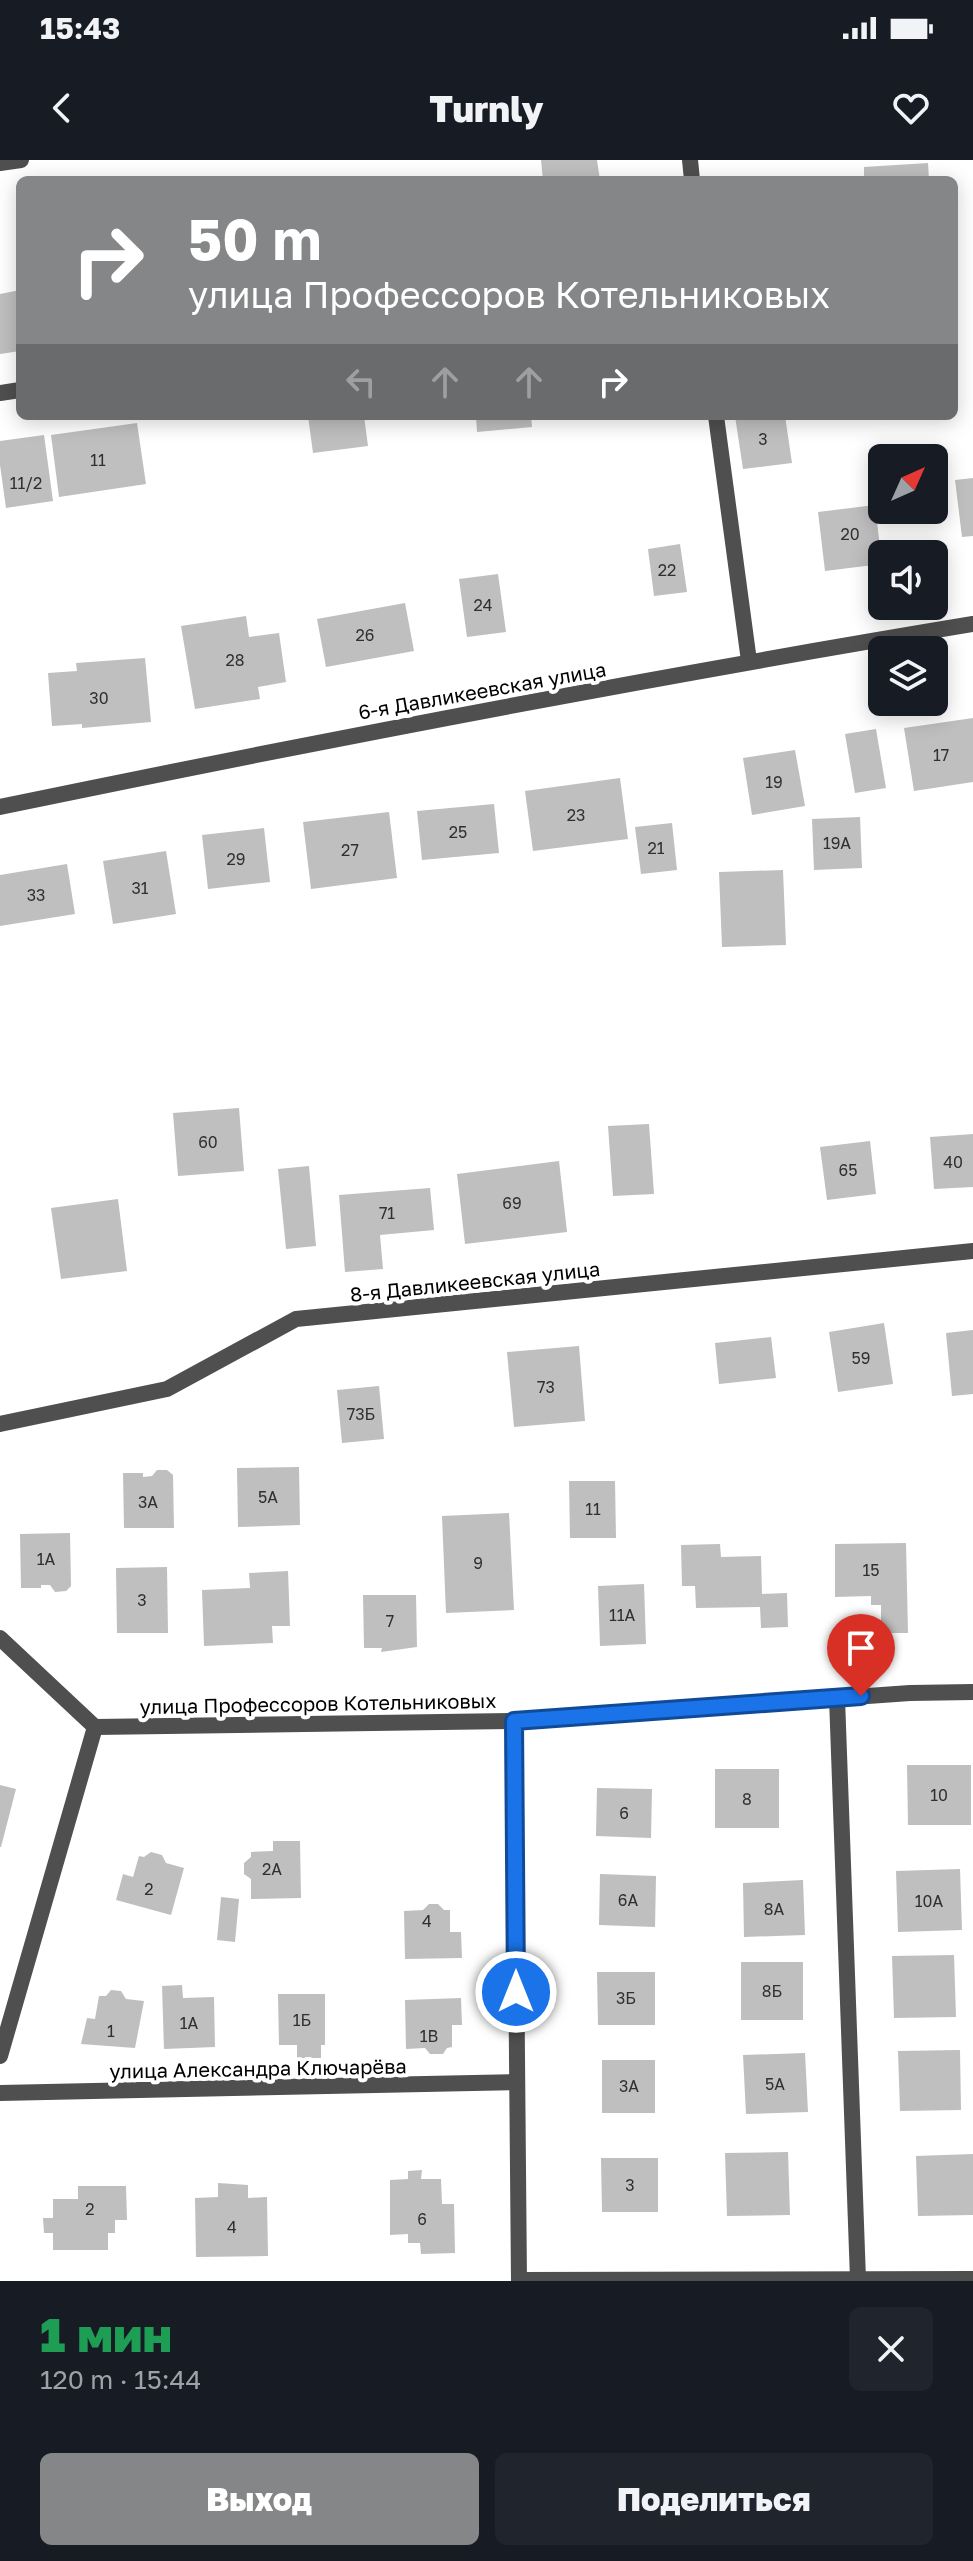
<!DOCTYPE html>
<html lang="ru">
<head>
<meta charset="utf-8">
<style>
	body { margin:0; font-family:"Golos Text",sans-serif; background:#20242c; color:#f1f3f6; height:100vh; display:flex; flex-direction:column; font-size:30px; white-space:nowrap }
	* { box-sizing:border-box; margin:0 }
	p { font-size:26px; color:#9ea1a6 }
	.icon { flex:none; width:44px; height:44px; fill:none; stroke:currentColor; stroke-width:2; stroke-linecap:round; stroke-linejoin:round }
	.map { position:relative; height:2121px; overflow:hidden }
	.sheet { display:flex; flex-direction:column; background:#171b24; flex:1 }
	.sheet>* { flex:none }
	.banner { position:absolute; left:16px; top:16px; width:942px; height:244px; border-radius:12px; box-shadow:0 4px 20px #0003; background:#858687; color:#fff; overflow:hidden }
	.needle { width:52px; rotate:45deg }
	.controls { position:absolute; left:868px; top:284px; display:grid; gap:16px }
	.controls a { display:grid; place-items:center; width:80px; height:80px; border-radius:12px; background:#171b24; box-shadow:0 4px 20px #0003; font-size:40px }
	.pin { position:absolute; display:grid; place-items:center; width:68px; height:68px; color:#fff; margin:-82px -34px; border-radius:50% 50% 50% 0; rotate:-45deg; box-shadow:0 0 8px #0007 }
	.pin .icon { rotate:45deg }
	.me { position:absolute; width:88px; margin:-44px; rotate:0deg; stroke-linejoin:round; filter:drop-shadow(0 0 6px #0008) }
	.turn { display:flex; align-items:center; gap:28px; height:168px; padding:0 40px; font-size:36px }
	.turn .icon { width:104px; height:104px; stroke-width:2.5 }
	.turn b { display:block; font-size:56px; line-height:68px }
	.lanes { display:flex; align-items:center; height:76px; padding:0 40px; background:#0003; justify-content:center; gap:40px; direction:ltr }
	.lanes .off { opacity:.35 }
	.round { display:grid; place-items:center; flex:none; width:84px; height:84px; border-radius:12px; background:#20242c }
	.summary { display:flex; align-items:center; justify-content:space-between; height:136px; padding:0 40px }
	h1 { font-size:48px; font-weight:800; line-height:60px; color:#1e9e55 }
	.cta { display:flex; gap:16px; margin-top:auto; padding:16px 40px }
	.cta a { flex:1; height:92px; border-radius:12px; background:#858687; color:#fff; font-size:32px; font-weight:800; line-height:92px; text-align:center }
	.cta a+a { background:#20242c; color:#f1f3f6 }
	.status { display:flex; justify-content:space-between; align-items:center; height:56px; padding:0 40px; background:#171b24; direction:ltr }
	.status svg { height:22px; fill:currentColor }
	header { display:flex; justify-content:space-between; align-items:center; height:104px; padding:0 40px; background:#171b24; font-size:36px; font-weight:800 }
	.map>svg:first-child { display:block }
	.building { fill:#bfbfbf }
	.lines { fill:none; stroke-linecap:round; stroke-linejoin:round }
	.minor { stroke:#4f4f4f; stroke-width:16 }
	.route-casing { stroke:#114b97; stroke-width:20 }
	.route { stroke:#1a73e8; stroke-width:14 }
	.labels { text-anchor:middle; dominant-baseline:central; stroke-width:8; stroke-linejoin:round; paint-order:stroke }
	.number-label { font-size:16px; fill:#303030 }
	.street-label { font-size:20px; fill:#000; stroke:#fff }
</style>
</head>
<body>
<div class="status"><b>15:43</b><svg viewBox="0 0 49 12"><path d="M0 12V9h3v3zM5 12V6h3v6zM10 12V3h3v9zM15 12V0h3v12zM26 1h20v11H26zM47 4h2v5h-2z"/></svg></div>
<header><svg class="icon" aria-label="back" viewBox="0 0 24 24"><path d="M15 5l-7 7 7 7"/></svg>Turnly<svg class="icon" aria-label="heart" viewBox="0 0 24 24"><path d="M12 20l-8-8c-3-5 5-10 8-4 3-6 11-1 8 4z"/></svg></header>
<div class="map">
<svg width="973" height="2121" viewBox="0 0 973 2121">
	<rect width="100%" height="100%" fill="#fff"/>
	<g class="building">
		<path d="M541 0H597L600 20H543Z"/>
		<path d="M928 3 929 20H864V7Z"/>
		<path d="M20 130V191L0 194V134Z"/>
		<path d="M308 256H364L368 286 313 293Z"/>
		<path d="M476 256H531L532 267 477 272Z"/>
		<path d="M735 256H785L792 303 743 309Z"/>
		<path d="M137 263 146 324 59 337 51 275Z"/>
		<path d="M44 275 53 341 6 348 0 305V281Z"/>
		<path d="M973 318V376L962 377 955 320Z"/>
		<path d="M875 345 882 404 825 411 818 352Z"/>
		<path d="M680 384 687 432 654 436 648 389Z"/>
		<path d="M498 414 506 472 467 477 459 419Z"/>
		<path d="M405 443 414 491 326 507 317 459Z"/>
		<path d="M246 456 249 477 279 473 286 522 258 527 260 539 195 549 181 466Z"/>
		<path d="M145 498 151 562 82 568V564L52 566 48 513 77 511 76 503Z"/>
		<path d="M973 558V622L914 631 904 568Z"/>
		<path d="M876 569 886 628 855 633 845 574Z"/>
		<path d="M795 590 805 646 752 655 743 598Z"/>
		<path d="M620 618 628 679 533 691 525 631Z"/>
		<path d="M494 644 499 693 422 700 417 651Z"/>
		<path d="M389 652 397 718 311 729 303 662Z"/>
		<path d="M860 657 862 708 814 710 812 659Z"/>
		<path d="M672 663 677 710 641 714 635 667Z"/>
		<path d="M264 668 270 722 208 729 202 675Z"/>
		<path d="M166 691 176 754 113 764 103 701Z"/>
		<path d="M67 704 75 754 0 766V715Z"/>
		<path d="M783 710 786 785 722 787 719 712Z"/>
		<path d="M239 948 244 1011 178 1016 173 953Z"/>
		<path d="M649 964 654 1034 613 1036 608 966Z"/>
		<path d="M973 974V1027L934 1029 930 977Z"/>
		<path d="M870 981 876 1034 827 1040 820 987Z"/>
		<path d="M559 1001 567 1072 465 1084 457 1014Z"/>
		<path d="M309 1006 316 1086 286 1089 278 1009Z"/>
		<path d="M430 1028 434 1070 380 1075 383 1109 345 1112 339 1035Z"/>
		<path d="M118 1039 127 1111 61 1119 51 1048Z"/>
		<path d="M884 1163 893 1224 838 1232 829 1172Z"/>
		<path d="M973 1170V1234L952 1236 946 1173Z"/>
		<path d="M771 1177 776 1218 719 1224 715 1183Z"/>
		<path d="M579 1186 585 1261 514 1267 507 1192Z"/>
		<path d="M379 1226 384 1279 342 1283 337 1230Z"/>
		<path d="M299 1307 300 1365 238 1367 237 1308Z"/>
		<path d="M157 1310H167L173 1315 174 1368H124L123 1313H143V1317L152 1316Z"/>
		<path d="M569 1321H615L616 1378H570Z"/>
		<path d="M509 1353 514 1450 446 1453 442 1356Z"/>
		<path d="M70 1373 71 1426 66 1431 55 1432 50 1425H41V1428H21L20 1374Z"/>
		<path d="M906 1383 908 1473H881V1445H871V1436L835 1437V1384Z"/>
		<path d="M720 1384 721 1397 761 1396 762 1434 787 1433 788 1467 761 1468 760 1447 696 1448 695 1426H682L681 1385Z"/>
		<path d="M167 1407 168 1473H117L116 1408Z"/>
		<path d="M288 1411 290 1466H272L273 1483 204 1486 202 1430 250 1428 249 1413Z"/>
		<path d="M644 1424 646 1484 600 1486 598 1426Z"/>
		<path d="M363 1435H416L417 1487 381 1492 382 1488H364Z"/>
		<path d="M907 1605H971V1665H908Z"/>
		<rect x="715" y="1609" width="64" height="59"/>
		<path d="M0 1625 16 1629 1 1687H0Z"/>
		<path d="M597 1628 652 1629 651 1678 596 1676Z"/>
		<path d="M273 1681H300L301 1738 251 1739V1719L244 1714V1703L251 1697V1692L273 1691Z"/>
		<path d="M151 1692 162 1695 166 1703 184 1708 171 1755 116 1740 123 1714 133 1717 139 1696 144 1697Z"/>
		<path d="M960 1709 962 1770 898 1772 896 1711Z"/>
		<path d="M600 1714 656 1716 655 1767 599 1765Z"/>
		<path d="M803 1720 805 1775 744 1777 743 1723Z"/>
		<path d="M221 1737 239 1739 235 1782 217 1780Z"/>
		<path d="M429 1744H438L444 1750H450V1772H461L462 1798 405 1799 404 1751 423 1750Z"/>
		<path d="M954 1795 956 1857 894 1858 892 1796Z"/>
		<rect x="741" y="1802" width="62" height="58"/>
		<path d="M597 1812H655V1865H598Z"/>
		<path d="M182 1825 183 1838 214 1837 215 1887 164 1889 162 1826Z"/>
		<path d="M111 1830 121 1831 126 1839 144 1841 135 1888 81 1884 87 1858 95 1859 99 1836H106Z"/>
		<path d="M278 1834H325V1885H321V1898H297V1885H279Z"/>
		<path d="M461 1838 462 1865H452V1887L447 1888 443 1894H430L425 1888 406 1889 405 1840Z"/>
		<path d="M960 1890 961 1950 900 1951 898 1891Z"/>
		<path d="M805 1893 808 1952 746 1954 743 1895Z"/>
		<rect x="602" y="1900" width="53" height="53"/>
		<path d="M788 1992 790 2055 727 2056 725 1993Z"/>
		<path d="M973 1994V2055L918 2056 916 1996Z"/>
		<path d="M601 1998H658V2052H602Z"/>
		<path d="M422 2010 421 2019H441L442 2044H454L455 2093 421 2094 420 2083H408V2074L390 2075V2020L408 2019V2011Z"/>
		<path d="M218 2023 248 2025V2038L267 2037 268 2096 196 2097 195 2038 218 2037Z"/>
		<path d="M78 2026H126L127 2060H115V2073H108V2090H53V2073H44L43 2058H53V2039H78Z"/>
	</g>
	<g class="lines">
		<g class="minor">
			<path d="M690 0 692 20"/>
			<path d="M0 3 21 0"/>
			<path d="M0 233 20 230"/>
			<path d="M716 256 749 501"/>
			<path d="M0 647C323 580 647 518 973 464"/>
			<path d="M0 1264 167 1229 296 1159 973 1091"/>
			<path d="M0 1478 95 1567 0 1896"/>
			<path d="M837 1538 858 2119"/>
			<path d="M514 1561 519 2121"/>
			<path d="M95 1567 514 1561 910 1533 973 1532"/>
			<path d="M0 1933 516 1922"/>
			<path d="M519 2120 973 2119"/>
		</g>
	</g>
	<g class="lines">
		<g class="route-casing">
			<path id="route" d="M516 1832 514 1561 861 1536"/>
		</g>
		<use href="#route" class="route"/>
	</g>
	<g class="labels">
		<g class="number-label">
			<text x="763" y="279">3</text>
			<text x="98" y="300">11</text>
			<text x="26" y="323">11/2</text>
			<text x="850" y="374">20</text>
			<text x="667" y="410">22</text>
			<text x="483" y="445">24</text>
			<text x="365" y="475">26</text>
			<text x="235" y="500">28</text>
			<text x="99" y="538">30</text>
			<text x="941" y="595">17</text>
			<text x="774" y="622">19</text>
			<text x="576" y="655">23</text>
			<text x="458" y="672">25</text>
			<text x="837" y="683">19А</text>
			<text x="656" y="688">21</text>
			<text x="350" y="690">27</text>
			<text x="236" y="699">29</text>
			<text x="140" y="728">31</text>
			<text x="36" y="735">33</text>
			<text x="208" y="982">60</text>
			<text x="953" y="1002">40</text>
			<text x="848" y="1010">65</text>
			<text x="512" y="1043">69</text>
			<text x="387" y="1053">71</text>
			<text x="861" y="1198">59</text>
			<text x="546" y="1227">73</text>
			<text x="361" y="1254">73Б</text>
			<text x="268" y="1337">5А</text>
			<text x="148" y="1342">3А</text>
			<text x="593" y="1349">11</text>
			<text x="46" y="1399">1А</text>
			<text x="478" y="1403">9</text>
			<text x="871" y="1410">15</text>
			<text x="142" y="1440">3</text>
			<text x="622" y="1455">11А</text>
			<text x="390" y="1461">7</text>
			<text x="939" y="1635">10</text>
			<text x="747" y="1639">8</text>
			<text x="624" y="1653">6</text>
			<text x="272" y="1709">2А</text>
			<text x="149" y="1729">2</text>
			<text x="628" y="1740">6А</text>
			<text x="929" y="1741">10А</text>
			<text x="774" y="1749">8А</text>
			<text x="427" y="1761">4</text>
			<text x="772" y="1831">8Б</text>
			<text x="626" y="1838">3Б</text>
			<text x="302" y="1860">1Б</text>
			<text x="189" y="1863">1А</text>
			<text x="111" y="1871">1</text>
			<text x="429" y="1876">1В</text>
			<text x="775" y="1924">5А</text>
			<text x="629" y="1926">3А</text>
			<text x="630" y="2025">3</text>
			<text x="90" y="2049">2</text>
			<text x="422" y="2059">6</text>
			<text x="232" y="2067">4</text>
		</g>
		<g class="street-label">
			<text transform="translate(482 530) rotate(-10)">6-я Давликеевская улица</text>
			<text transform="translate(475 1121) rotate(-6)">8-я Давликеевская улица</text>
			<text transform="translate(318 1543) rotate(-1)">улица Профессоров Котельниковых</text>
			<text transform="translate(258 1908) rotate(-1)">улица Александра Ключарёва</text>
		</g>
	</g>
</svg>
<div class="controls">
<a><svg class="needle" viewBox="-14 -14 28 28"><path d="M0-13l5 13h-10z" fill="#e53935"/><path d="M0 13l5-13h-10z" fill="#9ea1a6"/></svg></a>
<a><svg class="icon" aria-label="sound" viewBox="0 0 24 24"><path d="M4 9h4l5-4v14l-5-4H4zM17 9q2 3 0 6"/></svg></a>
<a><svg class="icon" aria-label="layers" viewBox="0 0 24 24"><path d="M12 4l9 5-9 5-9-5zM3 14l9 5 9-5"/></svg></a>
</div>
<div class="pin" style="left:861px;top:1536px;background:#d93025"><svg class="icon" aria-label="arrive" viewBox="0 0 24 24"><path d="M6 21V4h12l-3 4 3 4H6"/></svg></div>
<svg class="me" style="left:516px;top:1832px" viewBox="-20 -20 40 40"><circle r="17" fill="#1a73e8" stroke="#fff" stroke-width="3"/><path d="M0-11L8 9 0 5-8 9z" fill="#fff"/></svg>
<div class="banner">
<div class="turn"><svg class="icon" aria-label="right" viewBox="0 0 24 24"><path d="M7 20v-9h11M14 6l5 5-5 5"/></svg><div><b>50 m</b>улица Профессоров Котельниковых</div></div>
<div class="lanes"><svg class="icon off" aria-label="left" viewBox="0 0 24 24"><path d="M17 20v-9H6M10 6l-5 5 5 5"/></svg><svg class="icon off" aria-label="ahead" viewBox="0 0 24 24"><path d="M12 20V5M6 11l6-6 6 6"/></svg><svg class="icon off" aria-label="ahead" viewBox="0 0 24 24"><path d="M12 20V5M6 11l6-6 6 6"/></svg><svg class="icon" aria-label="right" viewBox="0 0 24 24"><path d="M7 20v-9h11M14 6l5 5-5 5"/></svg></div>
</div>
</div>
<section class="sheet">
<div class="summary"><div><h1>1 мин</h1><p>120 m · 15:44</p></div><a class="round"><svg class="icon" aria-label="close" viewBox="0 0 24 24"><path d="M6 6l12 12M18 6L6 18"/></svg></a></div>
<div class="cta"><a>Выход</a><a>Поделиться</a></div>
</section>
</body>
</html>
